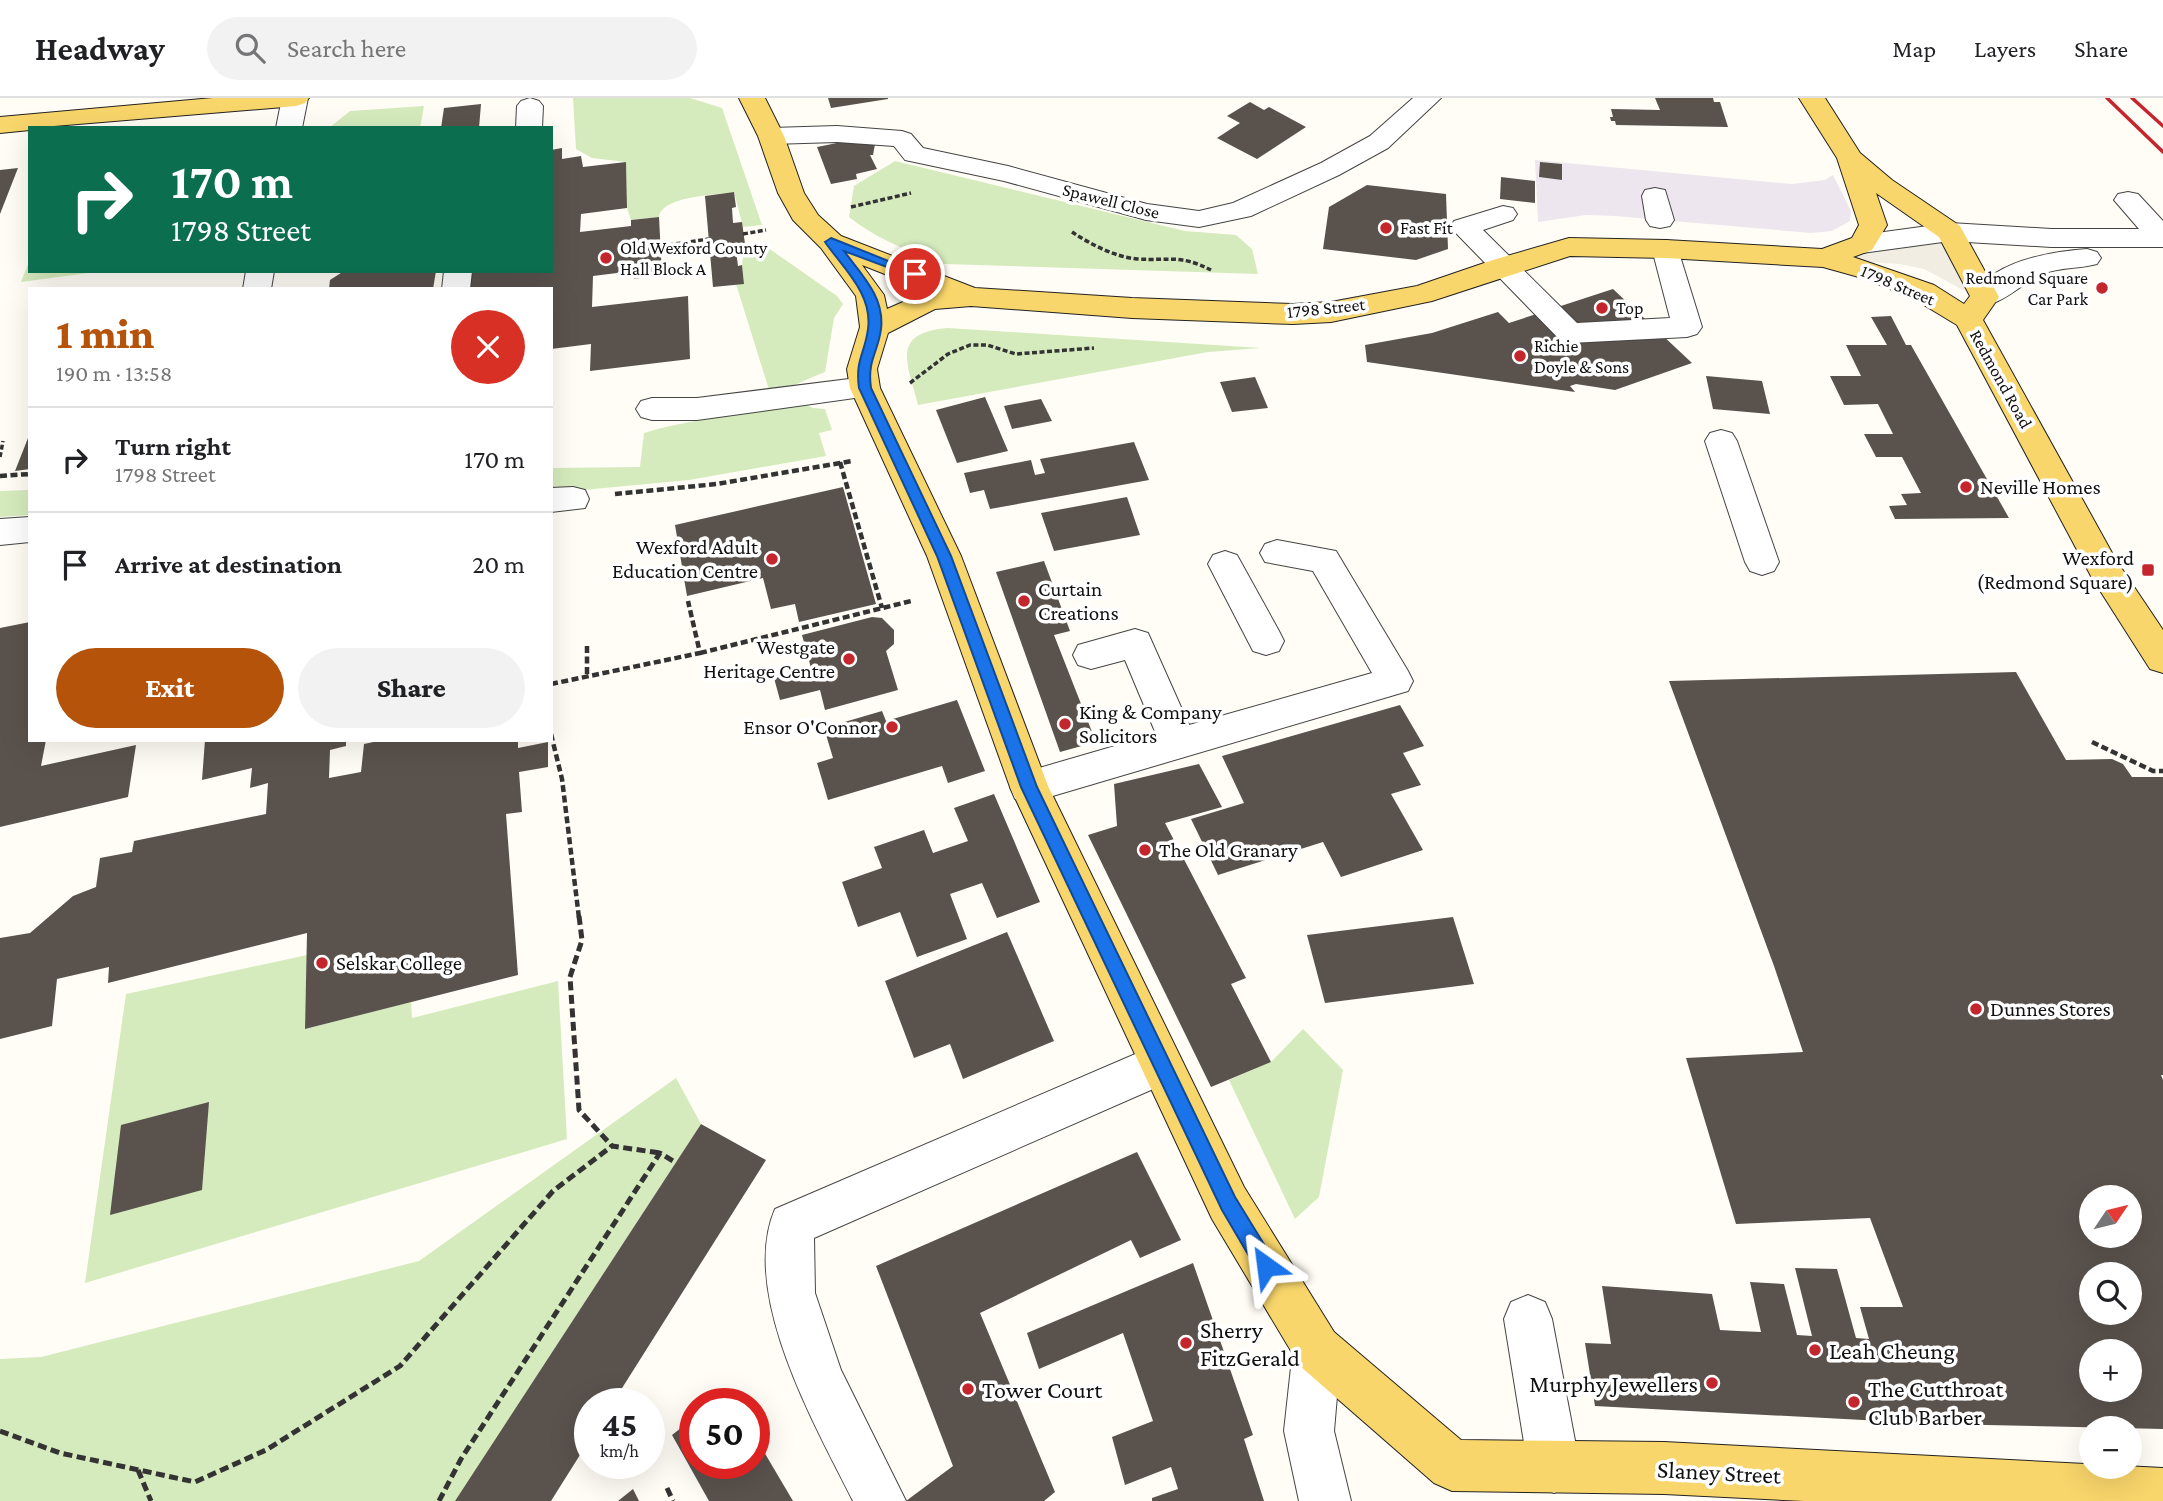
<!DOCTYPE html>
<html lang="en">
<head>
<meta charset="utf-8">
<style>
	body { margin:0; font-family:"Crimson Pro",serif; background:#f2f2f2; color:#202124; height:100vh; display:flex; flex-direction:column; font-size:26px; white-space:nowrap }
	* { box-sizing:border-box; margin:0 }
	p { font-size:23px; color:#757577 }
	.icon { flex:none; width:38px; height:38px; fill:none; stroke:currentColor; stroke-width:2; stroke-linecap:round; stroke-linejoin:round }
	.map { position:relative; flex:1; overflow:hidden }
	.sheet { position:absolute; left:28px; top:189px; width:525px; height:455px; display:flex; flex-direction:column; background:#fff; border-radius:0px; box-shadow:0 7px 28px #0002 }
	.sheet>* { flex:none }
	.hud { position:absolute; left:28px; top:28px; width:525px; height:147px; border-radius:0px; box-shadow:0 7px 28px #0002; background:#0b6e4f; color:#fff; overflow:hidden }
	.needle { width:46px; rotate:55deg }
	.controls { position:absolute; left:2079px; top:1087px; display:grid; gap:14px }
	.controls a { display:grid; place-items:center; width:63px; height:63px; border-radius:50%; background:#fff; box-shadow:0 7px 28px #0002; font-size:35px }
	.speed { position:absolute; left:574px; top:1290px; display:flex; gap:14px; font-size:35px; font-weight:700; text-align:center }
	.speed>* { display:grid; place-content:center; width:91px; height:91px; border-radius:50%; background:#fff; box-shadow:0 7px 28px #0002; line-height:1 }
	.speed small { font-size:18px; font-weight:400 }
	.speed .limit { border:10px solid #d22; background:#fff; color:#111 }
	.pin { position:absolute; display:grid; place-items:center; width:60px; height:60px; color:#fff; margin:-30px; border:4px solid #fff; border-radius:50%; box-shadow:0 2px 7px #0007 }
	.me { position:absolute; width:77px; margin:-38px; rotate:329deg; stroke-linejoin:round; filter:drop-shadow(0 0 5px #0008) }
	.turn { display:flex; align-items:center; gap:24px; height:147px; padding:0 28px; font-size:32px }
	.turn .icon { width:91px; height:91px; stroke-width:2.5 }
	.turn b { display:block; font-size:49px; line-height:60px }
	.round { display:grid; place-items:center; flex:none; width:74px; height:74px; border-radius:37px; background:#f2f2f2 }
	.headline { display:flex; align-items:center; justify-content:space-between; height:119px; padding:0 28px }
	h1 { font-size:42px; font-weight:800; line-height:52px; color:#b45309 }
	.button { display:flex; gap:14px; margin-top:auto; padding:14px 28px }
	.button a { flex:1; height:80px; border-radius:42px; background:#b45309; color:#fff; font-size:28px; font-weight:800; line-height:80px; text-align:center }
	.button a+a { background:#f2f2f2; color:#202124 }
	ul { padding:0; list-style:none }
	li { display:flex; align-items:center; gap:21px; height:105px; padding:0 28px; border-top:2px solid #e0e0e0 }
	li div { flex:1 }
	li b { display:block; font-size:26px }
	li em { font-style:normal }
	header { display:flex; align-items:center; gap:42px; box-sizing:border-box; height:98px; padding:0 35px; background:#fff; border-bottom:2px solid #e0e0e0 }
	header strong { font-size:33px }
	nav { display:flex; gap:38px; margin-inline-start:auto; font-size:24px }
	.search { width:490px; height:63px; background:#f2f2f2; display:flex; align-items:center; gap:18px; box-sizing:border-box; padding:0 24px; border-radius:38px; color:#757577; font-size:26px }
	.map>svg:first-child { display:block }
	.industrial { fill:#eee6ef }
	.green { fill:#d5ebbd }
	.plaza { fill:#f1ede2 }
	.building { fill:#5a524d; fill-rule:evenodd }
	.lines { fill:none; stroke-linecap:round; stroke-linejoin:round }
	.minor-casing { stroke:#444; stroke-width:2 }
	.major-casing { stroke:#222; stroke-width:2 }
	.path-far2 { stroke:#333; stroke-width:3.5; stroke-dasharray:5 2.5; stroke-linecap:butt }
	.path-far1 { stroke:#333; stroke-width:4.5; stroke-dasharray:7 3.5; stroke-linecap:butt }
	.path { stroke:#333; stroke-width:5; stroke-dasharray:9 4.5; stroke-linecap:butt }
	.minor { fill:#fff; fill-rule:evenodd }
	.major { fill:#f9d66b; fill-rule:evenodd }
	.rail { stroke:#c4262e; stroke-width:3.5 }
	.route { fill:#1a73e8; stroke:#114b97; stroke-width:2 }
	.poi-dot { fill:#c4262e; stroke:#fff; stroke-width:2.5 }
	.labels { text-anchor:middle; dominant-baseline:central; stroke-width:7; stroke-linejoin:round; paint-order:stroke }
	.far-street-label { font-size:18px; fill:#111; stroke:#fff }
	.far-poi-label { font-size:18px; fill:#111; stroke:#fff; text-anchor:start }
	.poi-label { font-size:21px; fill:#111; stroke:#fff; text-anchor:start }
	.near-poi-label { font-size:24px; fill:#111; stroke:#fff; text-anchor:start }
	.near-street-label { font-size:24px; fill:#111; stroke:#fff }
</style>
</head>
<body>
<header>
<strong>Headway</strong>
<div class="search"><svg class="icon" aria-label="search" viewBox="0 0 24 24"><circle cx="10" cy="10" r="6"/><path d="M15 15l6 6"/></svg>Search here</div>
<nav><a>Map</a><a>Layers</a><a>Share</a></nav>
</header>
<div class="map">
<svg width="2163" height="1403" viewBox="0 0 2163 1403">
	<rect width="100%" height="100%" fill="#fffdf5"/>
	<path class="industrial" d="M1535 62 1792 86 1825 82 1833 77 1851 113 1850 123 1832 133 1811 135 1615 118 1586 117 1538 124Z"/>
	<g class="green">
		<path d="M573 0H690L722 10 762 127 743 129 734 94C715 97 662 98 659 119L631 122 627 110 626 64 592 60 576 51Z"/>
		<path d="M424 8 420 30H329L350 13Z"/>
		<path d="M895 63 1185 133 1236 137 1252 151 1258 176 944 166C909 153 878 142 849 119L854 88Z"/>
		<path d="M761 145 837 198 843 206 834 220 825 274C806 281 791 290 770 295L736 186 744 185 742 167 745 146Z"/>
		<path d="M30 161V173H103L21 184Z"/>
		<path d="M948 230 1261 250 1208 254 918 307C908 266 889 235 948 230Z"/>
		<path d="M800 304 813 310 825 311 832 332 819 335 826 358 689 382 551 395V370L640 369 644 335C695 319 749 318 800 304Z"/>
		<path d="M30 392V417L0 419V393Z"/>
		<path d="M307 857 305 931 411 904 412 920 558 883 567 1041 85 1185 126 896Z"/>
		<path d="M1303 931 1343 972 1319 1099 1295 1121 1229 982 1271 964Z"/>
		<path d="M676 980 701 1026 455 1403H0V1261L41 1259 419 1163Z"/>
	</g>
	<path class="plaza" d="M1944 142 1962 180 1965 193 1924 171 1899 166 1867 164 1853 159 1864 154Z"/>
	<g class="building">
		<path d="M828 0H888V1L831 10Z"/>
		<path d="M1655 0H1713L1714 4H1720L1728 29 1616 27 1615 23H1611L1610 19H1613L1611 11 1660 12Z"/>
		<path d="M1250 4 1264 12 1269 9 1306 29 1257 61 1217 40 1240 25 1227 18Z"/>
		<path d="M481 6 479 30H441L444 10Z"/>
		<path d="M842 44 875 46 873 57H870L877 71 856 76 857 81 831 86 817 49Z"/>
		<path d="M562 50V61L581 58 583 69 626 64 627 110 581 116 580 134 631 128V122L659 119 662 177 634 181 633 173 593 178 592 209 688 198 690 261 590 273 591 246 551 251V191H469L471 173H551V52Z"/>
		<path d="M1540 64 1562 66V82L1539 79Z"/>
		<path d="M18 70 0 116V72Z"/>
		<path d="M1501 79 1535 83V105L1500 101Z"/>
		<path d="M1367 87 1446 96 1448 151 1416 162 1323 151 1329 109Z"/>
		<path d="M734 94 736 109 732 110 733 125 742 124 745 146V152L736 153 738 168 742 167 744 186 713 189 705 98Z"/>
		<path d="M344 173H436L433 191H329L330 182Z"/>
		<path d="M1613 191 1692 265 1615 292 1576 286 1570 288 1575 294 1367 264 1365 247 1432 235 1498 214 1509 225Z"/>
		<path d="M1891 218 1906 247H1911L2009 420 1895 421 1889 408 1907 407 1901 396 1921 395 1902 359H1876L1864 336H1893L1878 306 1844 307 1830 278H1861L1846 247H1887L1871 219Z"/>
		<path d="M1706 278 1762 283 1770 316 1713 311Z"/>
		<path d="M1255 279 1268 310 1232 314 1220 284Z"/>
		<path d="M985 299 1008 353 957 365 936 312Z"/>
		<path d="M1041 301 1052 323 1012 331 1004 308Z"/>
		<path d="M30 335V371L15 373Z"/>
		<path d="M1134 344 1149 382 990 411 984 392 970 395 964 375 1031 362 1035 377 1045 375 1040 361Z"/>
		<path d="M843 389 876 506 799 524 795 506 771 511 763 480 687 498 675 427Z"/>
		<path d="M1127 399 1140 437 1054 453 1041 415Z"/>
		<path d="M1044 463 1070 533 1054 537 1096 644 1060 654 996 474Z"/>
		<path d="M872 519 882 520 894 532V546L886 553 898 592 825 612 820 592 780 602 774 580 811 570 802 537Z"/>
		<path d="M30 524V642H46L41 668 136 647 128 699 0 729V530Z"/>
		<path d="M2016 574 2066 662 2112 661 2123 666 2132 679H2163V977H2161L2163 982V1331L1939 1326 1595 1308 1585 1245 1611 1246 1602 1188 1712 1196 1720 1232 1738 1233 1761 1234 1750 1184 1784 1186 1797 1237 1812 1238 1795 1170 1837 1171 1856 1240 1869 1241 1860 1209H1903L1870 1120 1736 1126 1686 960 1803 954 1774 868 1669 583ZM2091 1099H2130V1138H2091ZM2091 1176H2130V1214H2091ZM2091 1253H2130V1292H2091Z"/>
		<path d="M957 602 985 673 948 685 942 668 828 702 817 665 833 660 824 630 882 613 886 623Z"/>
		<path d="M1400 607 1424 648 1403 655 1421 687 1391 696 1423 752 1341 779 1323 744 1218 777 1191 721 1244 705 1222 658Z"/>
		<path d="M205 642H346V648L330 652 329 680 361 674 364 646 383 642H518V650L548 644V669L519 674 522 714 506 716 518 877 305 931 307 835 108 885 109 869 57 881 52 928 0 941V840L30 835 73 798 96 789 100 760 132 754 134 743 266 716 268 685 250 690 252 670 202 682Z"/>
		<path d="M1199 666 1222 709 1165 725 1246 880 1231 886 1271 964 1211 989 1088 737 1117 728 1114 686Z"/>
		<path d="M994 696 1040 804 997 820 982 785 950 796 967 841 917 859 900 814 858 829 842 784 882 770 874 749 924 732 933 755 968 743 954 710Z"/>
		<path d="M1453 819 1474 886 1325 905 1307 837Z"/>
		<path d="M1007 834 1054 943 963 981 950 946 914 960 885 883Z"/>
		<path d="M209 1004 202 1092 110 1117 121 1027Z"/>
		<path d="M701 1026 766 1062 612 1306H590V1341L551 1403H455Z"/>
		<path d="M1137 1054 1181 1142 1140 1160 1131 1142 980 1215 1055 1394 1044 1403H906L953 1368 876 1168Z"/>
		<path d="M1193 1165 1253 1337 1244 1341 1264 1403H1152V1400L1178 1391 1171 1369 1125 1387 1112 1339 1153 1323 1123 1235 1039 1271 1027 1235Z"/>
		<path d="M728 1292 736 1306H711Z"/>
		<path d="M695 1319V1365H754V1337L793 1403H709L672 1337Z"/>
		<path d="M633 1391 639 1403H618Z"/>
	</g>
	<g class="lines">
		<g class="minor-casing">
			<g id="minor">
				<path d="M282 0H308L302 30H276Z"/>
				<path d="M530 0 539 3 543 8 542 30H516L517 8 521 3Z"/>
				<path d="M1413 0H1441L1388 50 1339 77 1251 118 1199 129 1146 122 1004 83 905 62 894 48 837 44 771 46 762 43 758 38 762 33 771 30 837 28 902 33 911 36 923 50 1008 68 1147 106 1199 113 1233 105 1321 65 1370 38Z"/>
				<path d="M1655 90 1665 92 1674 122 1670 128 1660 130 1650 128 1646 122 1642 98 1645 92Z"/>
				<path d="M2128 94 2138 96 2163 123V149H2051L1950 143 1862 155 1852 152 1848 146 1852 140 1862 137 1950 125 2051 131H2139L2114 102 2118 96Z"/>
				<path d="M1503 108 1513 110 1517 116 1513 122 1483 132 1577 225 1670 220 1652 151 1656 145 1666 142 1676 145 1702 229 1697 236 1687 239 1570 245 1560 242 1450 129 1454 123Z"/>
				<path d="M2087 151 2097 154 2101 160 2097 166C2079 171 2060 169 2043 176 2020 185 1999 212 1975 206L1971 199C1993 163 2048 154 2087 151Z"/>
				<path d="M246 173H274L271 191H243Z"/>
				<path d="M444 173H472L470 191H442Z"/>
				<path d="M865 279 876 283 880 290 876 297 697 322H652L641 319 636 311 641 303 652 300H697Z"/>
				<path d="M1721 332 1732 335 1737 343 1779 464 1774 473 1762 477 1750 473 1745 464 1705 343 1710 335Z"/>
				<path d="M573 389 585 392 589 401 585 410 551 414V390Z"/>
				<path d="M30 419V444L0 447V421Z"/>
				<path d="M1277 442 1336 453 1408 573 1413 583 1408 593 1029 705 1015 701 1010 689 1015 677 1156 636 1125 562 1091 571 1078 567 1073 557 1078 547 1135 531 1148 535 1189 627 1372 575 1313 473 1265 464 1260 455 1265 446Z"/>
				<path d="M1225 453 1237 457 1279 533 1284 543 1279 553 1266 557 1253 553 1208 466 1213 457Z"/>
				<path d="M1161 945 1176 951 1183 966 1176 981 814 1140 815 1195 841 1272 906 1403H853C815 1327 739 1195 775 1111Z"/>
				<path d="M1528 1197 1545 1204 1552 1221 1580 1369 1572 1387 1554 1395 1536 1387 1528 1369 1504 1221 1511 1204Z"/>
				<path d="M1317 1227 1334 1234 1341 1251 1334 1333 1351 1403H1299L1284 1333 1293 1251 1300 1234Z"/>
			</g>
		</g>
		<g class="major-casing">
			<g id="major">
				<path d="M213 0H309L305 5 296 8 30 30V32L0 35V19Z"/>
				<path d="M739 0H765L784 38 804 95 818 117 841 138 975 190 1132 200 1293 206 1331 204 1417 188 1493 162 1569 140 1666 142 1822 151 1852 140 1859 127 1837 60 1799 0H1825L1860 55 1892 82 1960 128 1999 199 1983 222 2116 462 2163 532V575L2150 571 2092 480 1957 227 1914 201 1866 181 1823 169 1666 160 1570 158 1432 203 1331 224 1293 226 1132 220 971 208 935 211 888 235 877 271 880 290 961 458 1048 688 1244 1089 1334 1234 1461 1342 1664 1344 2163 1370V1403H1804L1664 1396 1452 1393 1434 1385 1300 1268 1212 1121 1010 689 927 458 850 290 847 271 860 229 856 198 821 150 793 122 778 95 758 38ZM1876 95 1939 139 1970 198 1964 206 1934 187 1853 159 1872 152 1887 127ZM862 167 928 193 887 211 884 197Z"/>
			</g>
		</g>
		<g class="path-far2">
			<path d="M851 109 911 95"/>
			<path d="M1072 134C1090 146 1115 159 1137 161 1170 163 1179 156 1211 172"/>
			<path d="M743 136 766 132"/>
			<path d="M661 148 709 141"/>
			<path d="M910 285 948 256 970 247H987L1016 256 1094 250"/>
			<path d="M0 359 3 343"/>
		</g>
		<g class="path-far1">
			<path d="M840 364 882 510"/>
			<path d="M0 378 30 376"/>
			<path d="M615 396 717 386 852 363"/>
			<path d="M587 548V577"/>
			<path d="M700 555 911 503"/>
			<path d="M551 586 700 555 688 503"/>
			<path d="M551 636 562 681 579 820"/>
			<path d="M2092 644 2153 673H2163"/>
		</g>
		<g class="path">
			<path d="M579 818 582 842 570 879 579 1012 612 1048"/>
			<path d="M0 1333 60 1355 195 1384 266 1352 400 1268 553 1093 612 1048 660 1055"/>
			<path d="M138 1372 151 1403"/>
			<path d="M667 1390 673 1403"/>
			<path d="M439 1403 461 1361 660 1055 676 1065"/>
		</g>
		<use href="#minor" class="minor"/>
		<use href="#major" class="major"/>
		<g class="rail">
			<path d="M2107 0 2163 54"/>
			<path d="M2132 0 2163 28"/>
		</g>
	</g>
	<path class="route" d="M831 140 921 176 919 178H911L844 153C861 176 885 199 881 231 878 255 867 262 871 290L951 458 1037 689 1235 1099 1273 1161 1276 1168 1273 1175 1266 1178 1259 1175 1222 1112 1021 689 937 458 859 290C855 262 865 255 868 231 873 196 843 170 825 144Z"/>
	<g class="poi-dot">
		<circle cx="1386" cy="130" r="7"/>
		<circle cx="606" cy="160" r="7"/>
		<circle cx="2102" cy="190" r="7"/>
		<circle cx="1602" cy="210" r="7"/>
		<circle cx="1520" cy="258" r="7"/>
		<circle cx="1966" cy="389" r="7"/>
		<circle cx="772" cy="461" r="7"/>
		<rect x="2141" y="465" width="14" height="14" rx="3.5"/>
		<circle cx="1024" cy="503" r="7"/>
		<circle cx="849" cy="561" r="7"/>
		<circle cx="1065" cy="626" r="7"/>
		<circle cx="892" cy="629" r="7"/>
		<circle cx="1145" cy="752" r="7"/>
		<circle cx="322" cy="865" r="7"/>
		<circle cx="1976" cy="911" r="7"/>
		<circle cx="1186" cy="1245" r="7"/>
		<circle cx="1815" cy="1252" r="7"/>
		<circle cx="1712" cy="1285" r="7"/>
		<circle cx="968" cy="1291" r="7"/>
		<circle cx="1854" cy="1304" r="7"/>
	</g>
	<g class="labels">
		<g class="far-street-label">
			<text transform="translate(1111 103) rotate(14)">Spawell Close</text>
			<text transform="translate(1898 187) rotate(23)">1798 Street</text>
			<text transform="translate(1326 210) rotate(-6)">1798 Street</text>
			<text transform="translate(2001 281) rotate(61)">Redmond Road</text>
		</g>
		<g class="far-poi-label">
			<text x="1400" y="130">Fast Fit</text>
			<text x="620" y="150">Old Wexford County<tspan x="620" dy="21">Hall Block A</tspan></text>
			<text x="2088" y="180" text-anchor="end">Redmond Square<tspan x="2088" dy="21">Car Park</tspan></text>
			<text x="1616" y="210">Top</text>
			<text x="1534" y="248">Richie<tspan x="1534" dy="21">Doyle &amp; Sons</tspan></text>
		</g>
		<g class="poi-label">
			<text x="1980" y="389">Neville Homes</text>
			<text x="758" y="449" text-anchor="end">Wexford Adult<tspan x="758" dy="24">Education Centre</tspan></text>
			<text x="2134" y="460" text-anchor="end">Wexford<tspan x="2134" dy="24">(Redmond Square)</tspan></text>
			<text x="1038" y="491">Curtain<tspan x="1038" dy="24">Creations</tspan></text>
			<text x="835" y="549" text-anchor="end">Westgate<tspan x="835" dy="24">Heritage Centre</tspan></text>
			<text x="1079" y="614">King &amp; Company<tspan x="1079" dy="24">Solicitors</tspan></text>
			<text x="878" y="629" text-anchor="end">Ensor O'Connor</text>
			<text x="1159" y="752">The Old Granary</text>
			<text x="336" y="865">Selskar College</text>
			<text x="1990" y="911">Dunnes Stores</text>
		</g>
		<g class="near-poi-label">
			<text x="1200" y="1231">Sherry<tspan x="1200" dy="28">FitzGerald</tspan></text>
			<text x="1829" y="1252">Leah Cheung</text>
			<text x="1698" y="1285" text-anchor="end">Murphy Jewellers</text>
			<text x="1868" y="1290">The Cutthroat<tspan x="1868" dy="28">Club Barber</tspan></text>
			<text x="982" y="1291">Tower Court</text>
		</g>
		<g class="near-street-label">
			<text transform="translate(1719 1374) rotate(3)">Slaney Street</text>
		</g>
	</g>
</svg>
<div class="controls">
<a><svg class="needle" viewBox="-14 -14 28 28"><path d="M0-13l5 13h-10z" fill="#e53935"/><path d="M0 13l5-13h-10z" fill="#757577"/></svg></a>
<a><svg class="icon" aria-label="search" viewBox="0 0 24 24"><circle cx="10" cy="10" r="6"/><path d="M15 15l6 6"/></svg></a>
<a>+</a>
<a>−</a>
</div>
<div class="speed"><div>45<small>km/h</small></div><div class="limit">50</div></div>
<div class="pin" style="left:915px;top:176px;background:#d93025"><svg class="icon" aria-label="arrive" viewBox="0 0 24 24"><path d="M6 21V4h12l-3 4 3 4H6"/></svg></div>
<svg class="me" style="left:1266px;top:1168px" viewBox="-20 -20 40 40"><path d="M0-17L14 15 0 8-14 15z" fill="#1a73e8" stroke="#fff" stroke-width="4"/></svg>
<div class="hud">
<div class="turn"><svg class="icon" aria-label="right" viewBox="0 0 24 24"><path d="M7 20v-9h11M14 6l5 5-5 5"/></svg><div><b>170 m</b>1798 Street</div></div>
</div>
<section class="sheet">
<div class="headline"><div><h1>1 min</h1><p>190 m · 13:58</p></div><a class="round" style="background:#d93025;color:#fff"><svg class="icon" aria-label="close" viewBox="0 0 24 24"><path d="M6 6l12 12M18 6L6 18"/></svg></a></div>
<ul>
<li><svg class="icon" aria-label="right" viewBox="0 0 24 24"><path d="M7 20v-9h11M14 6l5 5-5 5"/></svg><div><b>Turn right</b><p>1798 Street</p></div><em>170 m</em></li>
<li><svg class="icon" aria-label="arrive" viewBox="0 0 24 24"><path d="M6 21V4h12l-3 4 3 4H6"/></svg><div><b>Arrive at destination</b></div><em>20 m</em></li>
</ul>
<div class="button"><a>Exit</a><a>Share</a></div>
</section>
</div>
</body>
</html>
